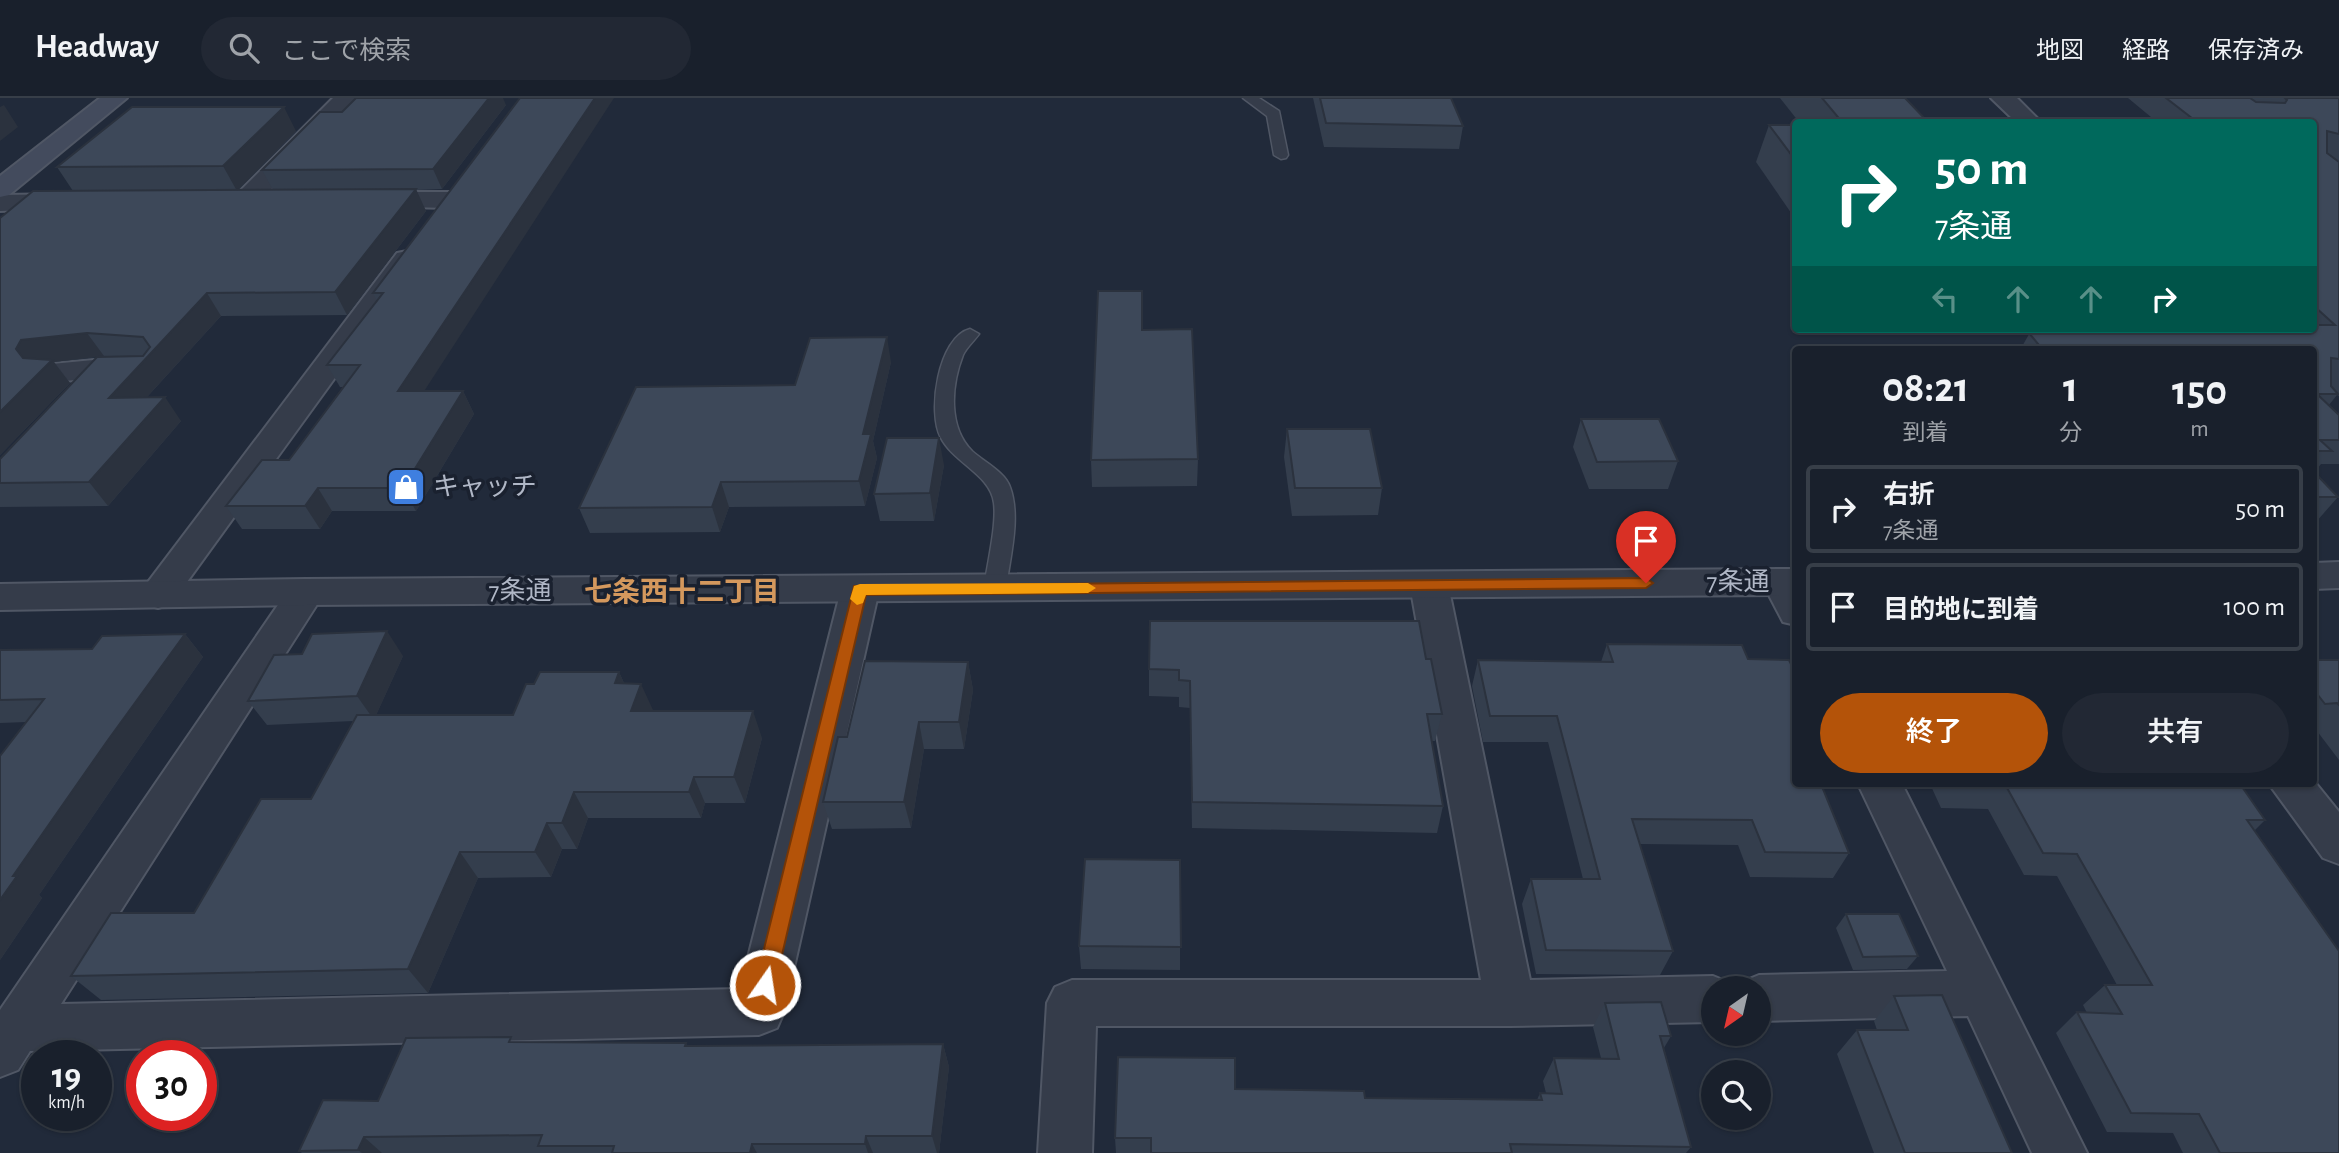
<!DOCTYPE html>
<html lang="ja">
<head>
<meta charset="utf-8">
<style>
	body { margin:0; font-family:"Alegreya Sans","Noto Sans JP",sans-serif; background:#222834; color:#f1f3f6; height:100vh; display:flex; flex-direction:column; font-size:26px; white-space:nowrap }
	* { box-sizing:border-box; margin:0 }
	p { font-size:23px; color:#9fa3a9 }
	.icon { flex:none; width:38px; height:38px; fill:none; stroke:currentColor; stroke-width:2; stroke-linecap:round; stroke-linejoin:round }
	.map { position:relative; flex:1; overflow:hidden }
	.details { position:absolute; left:1792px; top:248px; width:525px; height:441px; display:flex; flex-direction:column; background:#19202c; border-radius:7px; box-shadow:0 2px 5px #0004,0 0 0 2px #373e48 }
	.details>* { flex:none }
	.banner { position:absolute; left:1792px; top:21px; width:525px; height:214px; border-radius:7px; box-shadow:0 2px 5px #0004,0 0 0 2px #373e48; background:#00695c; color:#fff; overflow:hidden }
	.needle { width:46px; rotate:214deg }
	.controls { position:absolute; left:1701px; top:878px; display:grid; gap:14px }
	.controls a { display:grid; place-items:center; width:70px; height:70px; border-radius:50%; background:#19202c; box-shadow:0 2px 5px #0004,0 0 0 2px #373e48; font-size:35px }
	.speed { position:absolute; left:21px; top:942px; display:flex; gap:14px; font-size:35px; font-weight:700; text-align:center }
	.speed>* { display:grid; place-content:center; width:91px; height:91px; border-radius:50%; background:#19202c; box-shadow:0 2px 5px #0004,0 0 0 2px #373e48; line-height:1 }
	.speed small { font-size:18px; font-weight:400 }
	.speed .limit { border:10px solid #d22; background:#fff; color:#111 }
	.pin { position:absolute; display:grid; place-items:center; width:60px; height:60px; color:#fff; margin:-72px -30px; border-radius:50% 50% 50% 0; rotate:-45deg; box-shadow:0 0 7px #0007 }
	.pin .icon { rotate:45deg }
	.me { position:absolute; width:77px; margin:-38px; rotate:13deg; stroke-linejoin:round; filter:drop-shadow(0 0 5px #0008) }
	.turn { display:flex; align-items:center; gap:24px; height:147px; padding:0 28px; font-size:32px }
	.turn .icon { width:91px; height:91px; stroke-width:2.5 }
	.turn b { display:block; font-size:49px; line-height:60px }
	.lanes { display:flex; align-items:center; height:66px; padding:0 28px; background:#0003; justify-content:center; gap:35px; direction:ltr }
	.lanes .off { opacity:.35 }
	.eta { display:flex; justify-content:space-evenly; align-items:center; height:119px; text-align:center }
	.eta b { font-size:42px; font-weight:600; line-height:49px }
	.action { display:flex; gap:14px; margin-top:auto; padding:14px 28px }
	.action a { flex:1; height:80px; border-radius:42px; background:#b45309; color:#fff; font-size:28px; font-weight:600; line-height:80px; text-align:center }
	.action a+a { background:#222834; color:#f1f3f6 }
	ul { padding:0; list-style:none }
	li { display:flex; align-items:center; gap:21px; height:88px; margin:0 14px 10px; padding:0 14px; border:4px solid #373e48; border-radius:7px }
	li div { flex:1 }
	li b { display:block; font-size:26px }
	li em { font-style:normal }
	header { display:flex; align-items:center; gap:42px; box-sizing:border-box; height:98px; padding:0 35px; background:#19202c; border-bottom:2px solid #373e48 }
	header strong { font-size:33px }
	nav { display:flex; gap:38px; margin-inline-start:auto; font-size:24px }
	.search { width:490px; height:63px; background:#222834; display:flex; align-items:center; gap:18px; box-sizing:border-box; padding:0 24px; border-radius:38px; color:#9fa3a9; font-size:26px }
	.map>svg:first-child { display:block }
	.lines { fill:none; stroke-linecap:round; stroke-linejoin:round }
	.service-casing { stroke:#505765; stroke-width:3 }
	.minor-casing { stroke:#505765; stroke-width:4 }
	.tertiary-casing { stroke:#505765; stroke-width:4 }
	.secondary-casing { stroke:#505765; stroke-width:4 }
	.service { fill:#353c4a; fill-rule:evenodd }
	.minor { fill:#353c4a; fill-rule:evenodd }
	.tertiary { fill:#353c4a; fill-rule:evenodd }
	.secondary { fill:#434b5d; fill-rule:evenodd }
	.wall { fill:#343e4d }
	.shaded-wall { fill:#2b323e }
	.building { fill:#3d4859; stroke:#2b323e; stroke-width:2 }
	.route { fill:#b45309; stroke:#753606; stroke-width:2 }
	.slow { fill:#f59e0b }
	.labels { text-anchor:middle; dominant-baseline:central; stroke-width:7; stroke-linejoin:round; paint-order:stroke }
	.poi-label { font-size:26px; fill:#b0b7c6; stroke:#1a212f; text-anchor:start }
	.street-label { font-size:26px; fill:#b0b7c6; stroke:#1a212f }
	.neighbourhood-label { font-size:28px; font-weight:bold; fill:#d4985d; stroke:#1a212f }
</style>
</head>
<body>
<header>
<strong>Headway</strong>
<div class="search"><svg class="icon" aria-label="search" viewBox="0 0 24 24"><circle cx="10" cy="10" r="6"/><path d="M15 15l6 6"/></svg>ここで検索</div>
<nav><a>地図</a><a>経路</a><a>保存済み</a></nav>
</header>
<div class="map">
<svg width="2339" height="1055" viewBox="0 0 2339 1055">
	<rect width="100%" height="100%" fill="#212a3a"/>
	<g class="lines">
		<g class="service-casing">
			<g id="service">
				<path d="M1243 0H1259L1279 13 1288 57 1286 60 1281 61 1274 57 1267 18Z"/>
				<path d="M970 231 979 236C974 243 966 250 963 257 951 288 948 329 972 353 984 364 1005 374 1010 389 1021 419 1010 459 1006 490L1003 495 995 498 987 495 984 490C987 468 997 426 994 405 991 377 954 365 941 340 927 315 938 239 970 231Z"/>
			</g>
		</g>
		<g class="minor-casing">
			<g id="minor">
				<path d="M333 0H358L255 108 246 110 237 108 233 102 237 96Z"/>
				<path d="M1991 0H2017L2041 24H2016Z"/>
				<path d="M368 94H450L459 96 463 102 459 108 450 110 359 108 355 102 359 96Z"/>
				<path d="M70 96 79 98 83 104 79 110 0 113V97Z"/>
				<path d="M407 153 417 155 421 161 171 506 158 510 145 506 139 497 145 488 397 155Z"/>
				<path d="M104 261 149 264 154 271 149 278C134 281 119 279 104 279 83 280 61 286 41 281L36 274 41 267Z"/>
				<path d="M1781 471 1796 477V527L1783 524 1762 484 1768 475Z"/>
				<path d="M1429 474 1442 478 1448 487 1530 882 1713 878 1730 885 1733 891H1713V924L1510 928H1096L1092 1055H1038L1047 905 1055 889 1072 882H1481L1410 487 1416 478Z"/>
				<path d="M860 479 873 483 879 492 784 914 777 930 759 937 30 953 18 972 0 979V912L293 485 306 481 319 485 325 494 61 906 740 891 841 492 847 483Z"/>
				<path d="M2314 683 2339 714V766L2323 760 2269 686H2314Z"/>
				<path d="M1858 686H1902L2087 1055H2032L1968 918 1759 923V891H1739L1742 884 1759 877 1947 873Z"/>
			</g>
		</g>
		<g class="tertiary-casing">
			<g id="tertiary">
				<path d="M2339 464V490L2314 491V465Z"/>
				<path d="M1796 471V497L306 507 0 512V486L306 481Z"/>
			</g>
		</g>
		<g class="secondary-casing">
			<path id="secondary" d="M100 0H127L9 97 0 99V78Z"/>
		</g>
		<use href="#service" class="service"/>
		<use href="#minor" class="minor"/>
		<use href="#tertiary" class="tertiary"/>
		<use href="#secondary" class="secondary"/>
	</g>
	<g class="wall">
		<path d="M520 0 424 293H463L474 316 416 413H332L320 431H242L226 408 289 362 343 289H340L327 267 377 203 373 195Z"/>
		<path d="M1313 0H1451L1463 28 1459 51 1324 49Z"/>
		<path d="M1780 0H1905L1928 24H1799Z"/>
		<path d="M2128 0H2339V298L2337 297 2329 307 2339 317V366H2321L2314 375 2338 399 2316 424H2314V252H2020L2032 231H2314V24H2157Z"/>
		<path d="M506 7 442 91 416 92 426 113 347 217 221 218 147 299 181 323 108 408 0 409V361L112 259 104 258 54 264 70 285 0 357V120L73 93 57 69 296 33 238 92H273L262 72 342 14Z"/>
		<path d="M1769 27 1796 63V122L1756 64Z"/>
		<path d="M1143 232 1198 361 1197 388 1092 389 1091 362Z"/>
		<path d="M891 264 873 343 877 360 865 408 729 409 720 434 590 435 579 410 795 287Z"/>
		<path d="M1581 321 1678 363 1668 391H1589L1573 349Z"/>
		<path d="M1287 331 1382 390 1378 417 1292 418 1284 359Z"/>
		<path d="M944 367 934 423H880L874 396Z"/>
		<path d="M185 536 203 559 130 664 39 797 42 800 0 862 26 624 0 625V552L92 551Z"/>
		<path d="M1607 546 1748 561 1796 576V686L1849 755 1833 780 1750 779 1738 747 1640 746 1673 853 1660 877 1536 876 1522 806 1531 781H1583L1548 644H1483L1472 588 1478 562 1601 564Z"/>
		<path d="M403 558 376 617H513L534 586 619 574 624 585 653 613 762 640 745 705H705L701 720H588L577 751H562L551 779 478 780 428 895 101 902 71 878 194 815 311 701 353 623 267 627 248 603Z"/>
		<path d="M1426 561 1442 616 1435 643H1432L1443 708 1437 735 1192 730 1190 610 1179 609V599L1149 598V571Z"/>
		<path d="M2314 562H2339V662L2314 629Z"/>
		<path d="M968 564 973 592 964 651H924L911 730 832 731 823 704 847 639Z"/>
		<path d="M1930 686H2240L2265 722 2255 732 2339 1055H2183L2173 1035 2107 1034 2056 935 2077 914 2087 915 2083 907 2105 887H2117L2057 778 2024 777 1988 711 1941 710Z"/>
		<path d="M1180 762V872L1081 871 1079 848Z"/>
		<path d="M1846 816 1918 858 1907 871 1853 872 1836 830Z"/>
		<path d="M1894 898 2012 1055H1874L1837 956 1857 932H1877L1874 923Z"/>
		<path d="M1605 905 1671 938 1664 950 1691 1049 1686 1055H1116L1115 1040 1365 1000 1537 1002 1540 995H1546L1543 983 1554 960H1601L1593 929Z"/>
		<path d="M515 944 686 945 687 948 943 946 949 969 939 1055H302L299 1053 378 1003Z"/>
	</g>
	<g class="shaded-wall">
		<path d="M489 0H503L506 7 442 91 433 71Z"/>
		<path d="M595 0H614L410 315 398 293Z"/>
		<path d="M4 7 18 29 0 43V9Z"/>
		<path d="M284 9 296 33 237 93 223 68Z"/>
		<path d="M416 91 426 113 347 217 335 194Z"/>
		<path d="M207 195 221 218 125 323 109 300Z"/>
		<path d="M87 235 104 258 54 264 70 285 0 357V314L33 274 16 251 21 242Z"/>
		<path d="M887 239 891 264 873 343 877 360 865 408 859 383 863 336Z"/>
		<path d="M463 293 474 316 416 413 403 390Z"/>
		<path d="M165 299 181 323 108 408 89 384Z"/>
		<path d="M939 340 944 367 934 423 930 395Z"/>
		<path d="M721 384 729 409 720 434 712 409Z"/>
		<path d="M318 390 332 413 320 431 305 408Z"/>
		<path d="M387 533 403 558 374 622 357 598Z"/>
		<path d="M185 536 203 559 130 664 39 797 42 800 0 862V802L13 778 108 642Z"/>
		<path d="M968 564 973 592 964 651 959 624Z"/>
		<path d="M619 574 631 601 615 585Z"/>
		<path d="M641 586 653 612 631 613Z"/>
		<path d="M753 613 762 640 745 705 734 679Z"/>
		<path d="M919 624 924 651 911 730 904 704Z"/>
		<path d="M694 679 705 705 701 720 689 694Z"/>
		<path d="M574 694 588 720 577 751 562 725Z"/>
		<path d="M547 725 562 751 551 779 535 754Z"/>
		<path d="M460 754 478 780 428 895 408 871Z"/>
		<path d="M943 946 949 969 939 1055H937L932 1038Z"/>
		<path d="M866 1038 873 1055H868L865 1046Z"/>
		<path d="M364 1039 382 1055H362L358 1052Z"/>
		<path d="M752 1046 757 1055H750Z"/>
	</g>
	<g class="building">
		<path d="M356 0H489L433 71 262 72 320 14H342Z"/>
		<path d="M520 0H595L398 293H463L403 390H318L305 408H226L262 362H289L360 267H327L383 195H373Z"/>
		<path d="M1320 0H1451L1463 28 1326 25Z"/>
		<path d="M1822 0H1905L1928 24H1842Z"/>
		<path d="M2166 0H2250L2256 4 2285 5 2287 2 2285 0H2339V36L2327 33V55L2339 64V261L2331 260V288L2338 296H2317L2339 317V342H2320L2332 353H2314V252H2043L2029 235H2038L2035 231H2314V227H2335L2314 208V24H2197Z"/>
		<path d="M132 9H284L223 68 57 69Z"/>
		<path d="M1769 27H1796V63Z"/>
		<path d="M416 91 335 194 207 195 109 300 165 299 89 384 0 385V361L97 259 143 258 150 249 143 239 87 235 21 242 16 251 23 260 52 262 0 314V120L33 93Z"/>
		<path d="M1098 193H1142V232L1192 231 1198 361 1091 362Z"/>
		<path d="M887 239 863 336H871L859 383 721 384 712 409 579 410 636 289 795 287 810 240Z"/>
		<path d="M1581 321H1659L1678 363 1597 364Z"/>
		<path d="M1287 331H1370L1382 390H1295Z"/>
		<path d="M887 340H939L930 395 874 396Z"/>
		<path d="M2314 374 2338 399H2314Z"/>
		<path d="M1150 523H1419L1426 561H1431L1442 616H1427L1443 708 1192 704 1190 583 1179 582V572L1149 571Z"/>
		<path d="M387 533 357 598 248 603 274 557 302 556 312 536Z"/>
		<path d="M185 536 108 642 13 778H17L0 802V658L44 601 0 602V552L92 551 102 538Z"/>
		<path d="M1607 546 1742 547 1748 561 1789 562 1796 576V617H1793L1796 624V686H1821L1849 755 1765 754 1752 722 1632 721 1673 853 1546 852 1531 781H1600L1557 618H1490L1478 562 1613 564Z"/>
		<path d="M2314 562H2339V607L2337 605 2325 606 2314 592Z"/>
		<path d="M865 563 968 564 959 624H919L904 704H823L838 639H847Z"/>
		<path d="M540 574H619L615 585 641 586 631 613H753L734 679H694L689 694H574L562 725H547L535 754H460L408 871 71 878 111 815H194L261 701H311L357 617H513L526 586H534Z"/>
		<path d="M1957 686H2240L2265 722H2247L2339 853V1055H2220L2199 1016 2131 1015 2077 914 2122 916 2105 887H2152L2077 756 2043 755 2006 688H1957Z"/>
		<path d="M1085 761 1180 762 1181 849 1079 848Z"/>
		<path d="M1846 816H1899L1918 858 1863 859Z"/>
		<path d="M1942 897 2012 1055H1905L1857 932H1908L1894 898Z"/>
		<path d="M1661 904 1671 938H1660L1691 1049 1510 1046 1512 1055H1151V1040H1115L1118 959 1235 960V991L1364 993 1365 1000 1542 1002 1540 995 1562 996 1554 960 1619 961 1605 905Z"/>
		<path d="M511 939 509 944 686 945 685 948 943 946 932 1038H866L865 1046H752L750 1055H612L614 1048H538L542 1037 364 1039 358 1052 299 1053 323 1002 378 1003 406 940Z"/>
	</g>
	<path class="route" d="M1646 480 1653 485 1646 490 866 497 775 887 772 894 765 897 758 894 755 887 854 488Z"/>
	<path class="slow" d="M1088 485 1096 490 1088 495 866 497 863 505 857 507 850 501 854 488 860 486Z"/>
	<defs>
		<g id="shop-square" transform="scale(2.0125)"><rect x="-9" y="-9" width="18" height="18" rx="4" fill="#3f7fe0" stroke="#1a212f"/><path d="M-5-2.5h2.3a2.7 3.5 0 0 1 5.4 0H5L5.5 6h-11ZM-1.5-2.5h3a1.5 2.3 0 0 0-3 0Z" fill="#fff"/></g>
	</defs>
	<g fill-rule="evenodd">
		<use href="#shop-square" x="406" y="389"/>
	</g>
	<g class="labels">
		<g class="poi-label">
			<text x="433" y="389">キャッチ</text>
		</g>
		<g class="street-label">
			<text x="1738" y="484">7条通</text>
			<text x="520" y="493">7条通</text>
		</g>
		<g class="neighbourhood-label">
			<text x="682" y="495">七条西十二丁目</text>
		</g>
	</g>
</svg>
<div class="controls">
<a><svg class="needle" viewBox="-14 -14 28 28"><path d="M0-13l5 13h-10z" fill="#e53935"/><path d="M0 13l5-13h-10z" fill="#9fa3a9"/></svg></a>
<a><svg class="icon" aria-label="search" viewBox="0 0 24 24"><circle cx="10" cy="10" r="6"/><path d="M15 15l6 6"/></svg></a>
</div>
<div class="speed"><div>19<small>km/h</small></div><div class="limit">30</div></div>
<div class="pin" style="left:1646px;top:485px;background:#d93025"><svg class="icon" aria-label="arrive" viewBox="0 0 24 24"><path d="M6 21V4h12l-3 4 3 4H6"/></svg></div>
<svg class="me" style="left:765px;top:887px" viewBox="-20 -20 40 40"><circle r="17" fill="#b45309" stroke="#fff" stroke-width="3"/><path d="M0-11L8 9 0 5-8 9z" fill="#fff"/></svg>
<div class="banner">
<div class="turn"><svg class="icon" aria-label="right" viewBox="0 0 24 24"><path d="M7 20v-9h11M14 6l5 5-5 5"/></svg><div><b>50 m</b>7条通</div></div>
<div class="lanes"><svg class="icon off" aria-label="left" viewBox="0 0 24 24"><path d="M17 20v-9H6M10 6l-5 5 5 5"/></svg><svg class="icon off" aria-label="ahead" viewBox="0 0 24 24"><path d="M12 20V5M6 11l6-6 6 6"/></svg><svg class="icon off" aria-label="ahead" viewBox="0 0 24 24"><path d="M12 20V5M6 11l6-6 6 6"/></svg><svg class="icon" aria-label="right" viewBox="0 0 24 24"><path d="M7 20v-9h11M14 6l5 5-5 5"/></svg></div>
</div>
<section class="details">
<div class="eta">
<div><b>08:21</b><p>到着</p></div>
<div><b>1</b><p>分</p></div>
<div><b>150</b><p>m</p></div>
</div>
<ul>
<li><svg class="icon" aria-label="right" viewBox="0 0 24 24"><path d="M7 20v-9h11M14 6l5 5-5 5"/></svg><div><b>右折</b><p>7条通</p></div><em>50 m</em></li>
<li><svg class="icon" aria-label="arrive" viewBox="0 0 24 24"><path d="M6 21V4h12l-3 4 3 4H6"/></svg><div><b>目的地に到着</b></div><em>100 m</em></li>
</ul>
<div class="action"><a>終了</a><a>共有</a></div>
</section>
</div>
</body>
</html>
